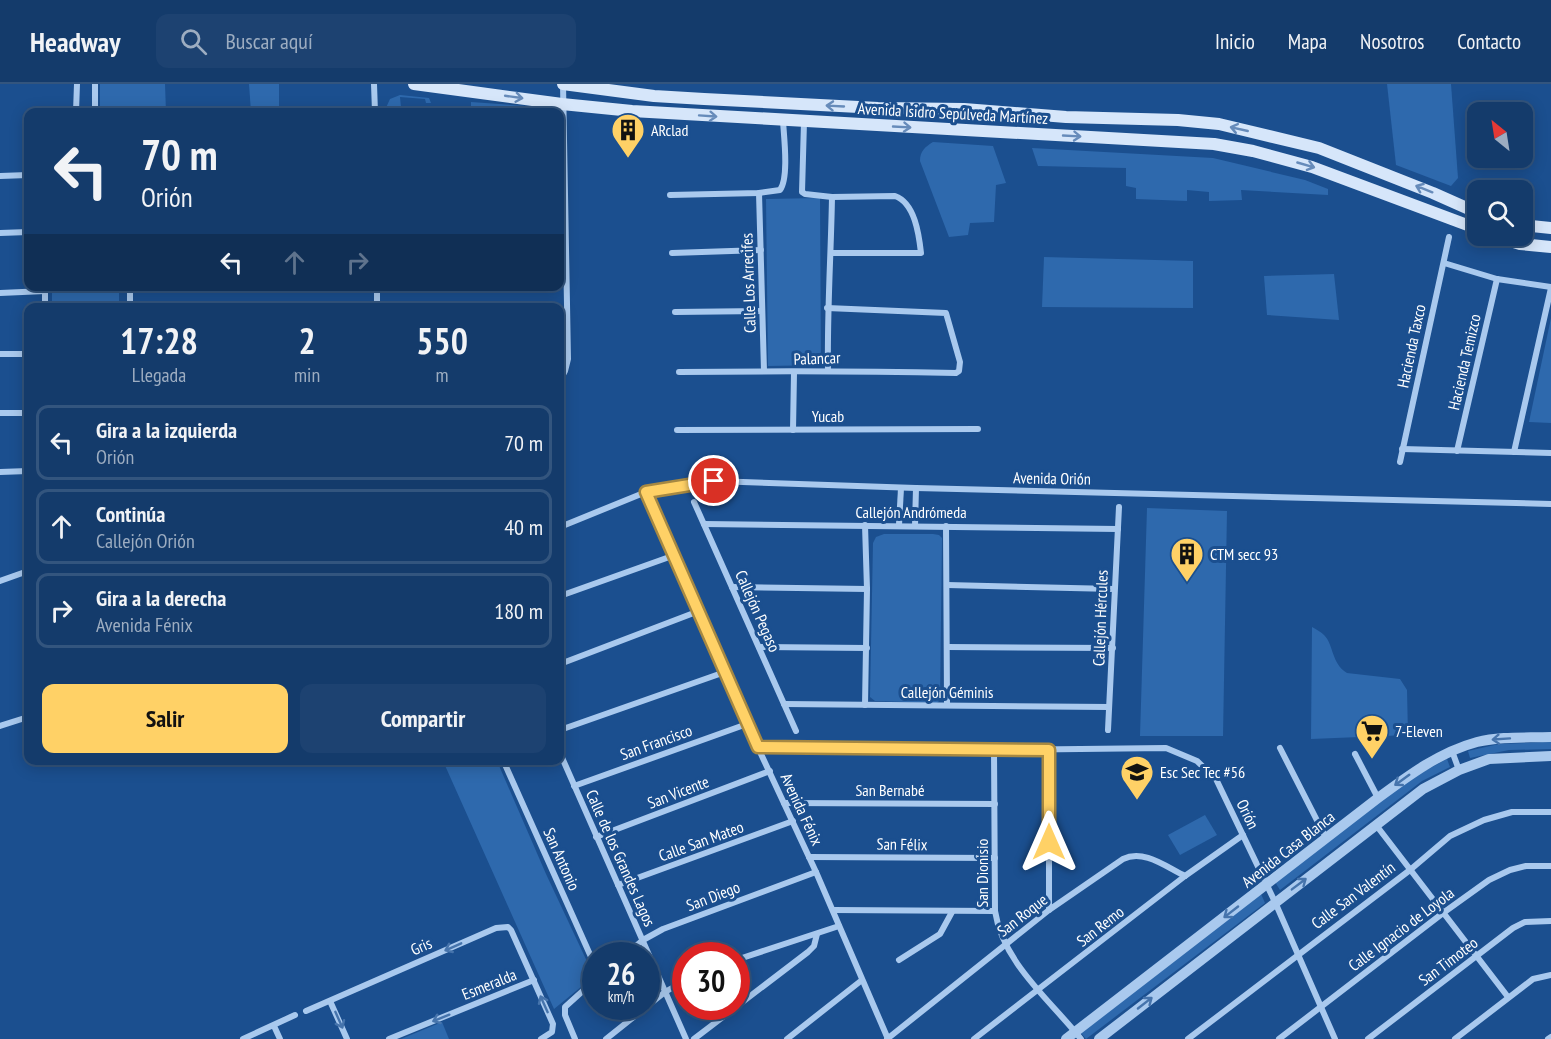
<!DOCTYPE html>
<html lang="es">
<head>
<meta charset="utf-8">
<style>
	body { margin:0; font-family:"PT Sans Narrow",sans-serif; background:#1d4271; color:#f1f3f6; height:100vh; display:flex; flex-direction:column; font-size:22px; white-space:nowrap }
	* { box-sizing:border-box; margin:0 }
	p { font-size:20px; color:#9dadc1 }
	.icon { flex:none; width:33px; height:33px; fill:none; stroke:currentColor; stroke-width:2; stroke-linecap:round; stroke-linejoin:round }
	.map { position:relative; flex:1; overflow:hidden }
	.sheet { position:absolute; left:24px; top:219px; width:540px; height:462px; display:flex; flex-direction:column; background:#143b6b; border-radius:12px; box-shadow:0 3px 15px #0003,0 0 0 2px #33557e }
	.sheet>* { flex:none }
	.guide { position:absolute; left:24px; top:24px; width:540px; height:183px; border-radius:12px; box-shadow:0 3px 15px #0003,0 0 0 2px #33557e; background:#143b6b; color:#f1f3f6; overflow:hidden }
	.needle { width:39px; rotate:330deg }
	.fabs { position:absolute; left:1467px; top:18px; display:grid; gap:12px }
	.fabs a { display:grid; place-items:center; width:66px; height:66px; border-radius:12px; background:#143b6b; box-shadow:0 3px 15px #0003,0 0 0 2px #33557e; font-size:30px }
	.speed { position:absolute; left:582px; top:858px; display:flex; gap:12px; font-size:30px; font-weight:700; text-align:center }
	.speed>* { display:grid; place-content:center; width:78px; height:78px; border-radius:50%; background:#143b6b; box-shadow:0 3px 15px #0003,0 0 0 2px #33557e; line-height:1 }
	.speed small { font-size:15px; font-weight:400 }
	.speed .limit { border:9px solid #d22; background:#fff; color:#111 }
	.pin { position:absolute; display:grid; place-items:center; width:51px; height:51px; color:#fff; margin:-26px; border:3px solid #fff; border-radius:50%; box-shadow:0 2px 6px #0007 }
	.me { position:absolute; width:66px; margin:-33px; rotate:0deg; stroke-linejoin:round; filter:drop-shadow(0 0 4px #0008) }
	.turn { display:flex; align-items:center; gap:21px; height:126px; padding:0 18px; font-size:27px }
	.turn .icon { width:78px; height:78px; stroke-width:2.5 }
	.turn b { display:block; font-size:42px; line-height:51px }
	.lanes { display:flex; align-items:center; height:57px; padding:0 18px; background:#0003; justify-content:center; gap:30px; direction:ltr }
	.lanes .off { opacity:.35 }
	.eta { display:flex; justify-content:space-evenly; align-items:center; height:102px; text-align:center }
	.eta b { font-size:36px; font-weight:700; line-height:42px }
	.action { display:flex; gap:12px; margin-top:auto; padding:12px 18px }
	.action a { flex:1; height:69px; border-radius:12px; background:#ffd166; color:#111; font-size:24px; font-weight:700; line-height:69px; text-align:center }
	.action a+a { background:#1d4271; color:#f1f3f6 }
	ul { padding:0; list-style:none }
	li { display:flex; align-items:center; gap:18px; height:75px; margin:0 12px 9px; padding:0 6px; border:3px solid #33557e; border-radius:12px }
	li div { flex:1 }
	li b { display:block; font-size:22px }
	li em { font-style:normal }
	header { display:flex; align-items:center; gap:36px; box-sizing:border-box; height:84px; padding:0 30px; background:#143b6b; border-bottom:2px solid #33557e }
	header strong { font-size:28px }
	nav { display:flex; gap:33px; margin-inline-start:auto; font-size:21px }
	.search { width:420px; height:54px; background:#1d4271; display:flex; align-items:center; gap:15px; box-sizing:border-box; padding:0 21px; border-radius:12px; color:#9dadc1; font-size:22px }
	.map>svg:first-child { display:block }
	.green { fill:#2e69ad }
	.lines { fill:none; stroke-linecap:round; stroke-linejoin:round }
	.minor { stroke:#a9c9ee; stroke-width:6 }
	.tertiary { stroke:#a9c9ee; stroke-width:10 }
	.secondary { stroke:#d6e6fa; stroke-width:12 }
	.oneway { stroke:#668bba }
	.oneway2 { stroke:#4674ac }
	.route-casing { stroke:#a68842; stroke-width:15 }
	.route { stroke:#ffd166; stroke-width:10 }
	.labels { text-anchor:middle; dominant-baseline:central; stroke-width:6; stroke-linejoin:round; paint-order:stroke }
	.street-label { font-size:16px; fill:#fff; stroke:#1b4f8f }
	.poi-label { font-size:16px; fill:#fff; stroke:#1b4f8f; text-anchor:start }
</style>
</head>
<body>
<header>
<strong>Headway</strong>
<div class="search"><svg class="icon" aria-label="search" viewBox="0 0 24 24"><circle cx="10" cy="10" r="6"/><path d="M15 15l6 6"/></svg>Buscar aquí</div>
<nav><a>Inicio</a><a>Mapa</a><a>Nosotros</a><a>Contacto</a></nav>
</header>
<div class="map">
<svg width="1551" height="955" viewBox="0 0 1551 955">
	<rect width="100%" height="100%" fill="#1b4f8f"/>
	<g class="green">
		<path d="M100 0H165L166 28H100Z"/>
		<path d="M249 0H279V28H251Z"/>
		<path d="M1387 0H1451L1458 94 1451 102 1396 81Z"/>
		<path d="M400 11 429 14 431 19H426L425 15 400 13 401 23 384 28 390 15Z"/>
		<path d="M471 18 539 23 543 28H471Z"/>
		<path d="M933 58 993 62 1006 99 996 101 994 138 970 139 968 151 949 153 920 77C920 67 925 63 933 58Z"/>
		<path d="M1032 64 1213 74 1305 96 1328 105V111L1241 106 1242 116 1209 117V108L1187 106V117L1136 115V104L1126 102V84L1038 82Z"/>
		<path d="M820 114 821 281 768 282 766 115Z"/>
		<path d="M1044 173 1193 177V224L1042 223Z"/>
		<path d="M1334 190 1339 236 1267 231 1264 192Z"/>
		<rect x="52" y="203" width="67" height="20"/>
		<path d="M1551 234V339L1529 338Z"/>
		<path d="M1147 424 1227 427 1223 652H1140Z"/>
		<path d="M884 450H933L939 451 942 454 940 616 937 619 875 617 870 613 873 459 876 453Z"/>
		<path d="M1312 543C1316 545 1321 548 1324 551 1334 561 1331 579 1347 589L1400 595 1407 606 1408 651 1311 655Z"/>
		<path d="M1551 658V665L1509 666 1470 674 1468 667 1499 660Z"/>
		<path d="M1447 675 1450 683 1422 697 1280 806 1275 798 1408 696Z"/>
		<path d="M443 677H497L546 790 591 886 592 894 554 925Z"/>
		<path d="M1205 731 1217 751 1180 771 1168 751Z"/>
		<path d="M1261 810 1265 819 1086 955 1081 949Z"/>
		<path d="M442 938 449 955H401Z"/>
	</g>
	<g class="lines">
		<g class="minor">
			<path d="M95 0V28"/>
			<path d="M374 0 375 28"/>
			<path d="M76 28 77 0"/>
			<path d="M804 38 802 108 805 110 832 113 895 112C915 119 919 151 921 169H831"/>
			<path d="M0 92 28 91"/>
			<path d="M759 109 764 287"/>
			<path d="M670 111 759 109 780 106C789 94 784 53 783 37"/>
			<path d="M0 149 28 148"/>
			<path d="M672 169 761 166"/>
			<path d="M1444 179 1497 195 1551 203"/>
			<path d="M45 202V224"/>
			<path d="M377 202V224"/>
			<path d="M130 203V224"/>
			<path d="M130 205 273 203"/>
			<path d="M0 209 45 207"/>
			<path d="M675 228 762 227"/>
			<path d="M0 270H28"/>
			<path d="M828 286C827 228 831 171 832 113"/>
			<path d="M679 288C771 287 863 287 956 289L959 287 960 278 946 229 827 224"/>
			<path d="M560 296 565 287 568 275 563 0"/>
			<path d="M0 329H28"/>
			<path d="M677 346 978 345"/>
			<path d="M793 346 794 289"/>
			<path d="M1402 365 1551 369"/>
			<path d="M1457 367 1497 195"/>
			<path d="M1514 368 1551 204"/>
			<path d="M1400 378 1449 153"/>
			<path d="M0 388 28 387"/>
			<path d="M646 408 747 640 816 788 888 955"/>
			<path d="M694 418 796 647"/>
			<path d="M704 440 1118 445"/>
			<path d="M899 441 901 404"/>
			<path d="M915 442 916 404"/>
			<path d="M946 442 947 620"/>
			<path d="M560 443 646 408 677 402 714 397 916 404 1551 420"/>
			<path d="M0 497 28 487"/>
			<path d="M947 501 1114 505"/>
			<path d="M732 503 867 505"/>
			<path d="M560 512 675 471"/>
			<path d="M759 563 867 564"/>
			<path d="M947 563 1113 564"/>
			<path d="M560 580 699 527"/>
			<path d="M784 620 1109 623"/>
			<path d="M865 621 867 505 865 441"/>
			<path d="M0 642 28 633"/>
			<path d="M560 646 725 588"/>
			<path d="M1108 646 1119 423"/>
			<path d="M758 663 994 666 1166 664 1197 677 1216 695 1275 818 1335 955"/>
			<path d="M1280 664 1326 754"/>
			<path d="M994 666 995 827C1003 879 1050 916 1081 955"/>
			<path d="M1452 667 1459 686"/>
			<path d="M560 669 686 955"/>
			<path d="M1355 670 1378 714"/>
			<path d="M503 676 596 884"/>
			<path d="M574 702 747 640"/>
			<path d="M784 719 995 720"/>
			<path d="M1376 741 1508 913"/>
			<path d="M596 753 770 687"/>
			<path d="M809 773 995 774"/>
			<path d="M618 801 793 737"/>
			<path d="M833 826 995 827"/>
			<path d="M1049 826V666"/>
			<path d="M624 872 643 856 663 845 816 788"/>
			<path d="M736 876 839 842"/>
			<path d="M899 876 940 850 952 828"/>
			<path d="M330 917 347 955"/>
			<path d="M306 927 496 844 508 843 511 846 553 940 552 948 541 955"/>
			<path d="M274 942 280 955"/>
			<path d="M243 955 295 931"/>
			<path d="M389 955 534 896"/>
			<path d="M575 955 565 931V923L596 895"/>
			<path d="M606 955 665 908 686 896"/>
			<path d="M694 955 808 868 814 862 817 850"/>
			<path d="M787 955 862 896"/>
			<path d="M887 955 1049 826 1123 775C1144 765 1166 783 1185 792"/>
			<path d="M974 955 1185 792 1243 751"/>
			<path d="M1188 955 1410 786 1450 752 1484 736 1512 728H1551"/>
			<path d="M1279 955 1443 829 1489 796 1510 786 1526 782H1551"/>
			<path d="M1368 955 1513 844 1525 838 1551 837"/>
			<path d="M1455 955 1533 895 1551 891"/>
			<path d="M1548 955 1551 953"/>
		</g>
		<g class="tertiary">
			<path d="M1066 955 1378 714C1409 691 1440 668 1477 658 1501 652 1527 654 1551 653"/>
			<path d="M1099 955 1423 705 1459 686 1489 675 1551 672"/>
		</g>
		<g class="secondary">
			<path d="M414 0 562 20 632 27 1214 60 1253 67 1312 83 1478 145"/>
			<path d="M563 0 654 12 704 15 878 24 964 25 1066 33 1178 36 1219 40 1319 64 1433 109 1478 129"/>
			<path d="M1522 141 1551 144"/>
			<path d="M1495 152 1520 160 1551 163"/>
		</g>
	</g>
	<defs><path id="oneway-shaft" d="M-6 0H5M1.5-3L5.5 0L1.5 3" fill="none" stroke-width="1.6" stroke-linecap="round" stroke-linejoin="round" transform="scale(1.5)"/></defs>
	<g class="oneway">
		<use href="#oneway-shaft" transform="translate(514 13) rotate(8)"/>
		<use href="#oneway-shaft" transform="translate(835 22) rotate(-177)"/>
		<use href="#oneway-shaft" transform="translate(708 32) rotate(4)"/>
		<use href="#oneway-shaft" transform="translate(902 43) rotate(3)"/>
		<use href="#oneway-shaft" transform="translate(1239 45) rotate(-167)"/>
		<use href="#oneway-shaft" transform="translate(1072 52) rotate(3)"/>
		<use href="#oneway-shaft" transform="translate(1306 81) rotate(16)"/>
		<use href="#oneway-shaft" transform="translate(1424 105) rotate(-158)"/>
	</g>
	<g class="oneway2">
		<use href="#oneway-shaft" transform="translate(1501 655) rotate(176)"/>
		<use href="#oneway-shaft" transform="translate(1402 696) rotate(144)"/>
		<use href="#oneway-shaft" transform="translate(1299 800) rotate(-37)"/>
		<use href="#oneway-shaft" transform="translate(1231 828) rotate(142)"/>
		<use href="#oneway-shaft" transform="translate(453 863) rotate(156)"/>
		<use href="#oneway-shaft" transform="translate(1145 919) rotate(-38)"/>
		<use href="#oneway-shaft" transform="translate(544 920) rotate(-114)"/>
		<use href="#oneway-shaft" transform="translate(441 934) rotate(158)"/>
		<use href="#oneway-shaft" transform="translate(339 936) rotate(66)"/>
	</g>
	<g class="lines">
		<g class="route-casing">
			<path id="route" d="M714 397 646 408 758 663 1049 666V758"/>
		</g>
		<use href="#route" class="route"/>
	</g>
	<defs>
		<g id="building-pin" transform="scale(1.725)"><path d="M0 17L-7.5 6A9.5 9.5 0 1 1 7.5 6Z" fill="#ffd166" stroke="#1b4f8f"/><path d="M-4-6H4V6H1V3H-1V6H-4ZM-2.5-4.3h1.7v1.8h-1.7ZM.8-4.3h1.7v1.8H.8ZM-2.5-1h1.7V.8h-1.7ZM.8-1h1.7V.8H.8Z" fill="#111"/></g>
		<g id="supermarket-pin" transform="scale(1.725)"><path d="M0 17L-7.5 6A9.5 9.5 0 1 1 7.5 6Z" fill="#ffd166" stroke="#1b4f8f"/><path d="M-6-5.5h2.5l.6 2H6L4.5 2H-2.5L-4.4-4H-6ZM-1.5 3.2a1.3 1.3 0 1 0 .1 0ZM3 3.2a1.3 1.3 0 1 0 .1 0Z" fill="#111"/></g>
		<g id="school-pin" transform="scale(1.725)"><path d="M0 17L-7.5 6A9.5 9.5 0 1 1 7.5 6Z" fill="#ffd166" stroke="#1b4f8f"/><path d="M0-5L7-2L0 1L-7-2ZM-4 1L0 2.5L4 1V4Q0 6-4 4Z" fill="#111"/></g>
	</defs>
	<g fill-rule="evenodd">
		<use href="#building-pin" x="628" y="46"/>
		<use href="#building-pin" x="1187" y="470"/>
		<use href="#supermarket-pin" x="1372" y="647"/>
		<use href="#school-pin" x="1137" y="688"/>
	</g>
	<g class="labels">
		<g class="street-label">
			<text transform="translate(953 29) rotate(3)">Avenida Isidro Sepúlveda Martínez</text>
			<text transform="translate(748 199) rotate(-92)">Calle Los Arrecifes</text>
			<text transform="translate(1411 262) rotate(-78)">Hacienda Taxco</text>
			<text transform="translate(817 274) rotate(-2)">Palancar</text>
			<text transform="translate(1464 278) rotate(-77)">Hacienda Temizco</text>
			<text x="828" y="332">Yucab</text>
			<text transform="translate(1052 394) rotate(1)">Avenida Orión</text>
			<text x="911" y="428">Callejón Andrómeda</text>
			<text transform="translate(758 527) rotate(66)">Callejón Pegaso</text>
			<text transform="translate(1100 534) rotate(-88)">Callejón Hércules</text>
			<text x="947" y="608">Callejón Géminis</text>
			<text transform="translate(656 658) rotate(-20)">San Francisco</text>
			<text x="890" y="706">San Bernabé</text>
			<text transform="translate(678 708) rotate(-21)">San Vicente</text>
			<text transform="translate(802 725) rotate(65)">Avenida Fénix</text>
			<text transform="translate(1248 730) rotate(64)">Orión</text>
			<text transform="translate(701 757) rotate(-20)">Calle San Mateo</text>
			<text transform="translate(902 760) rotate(1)">San Félix</text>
			<text transform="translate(1288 765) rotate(-38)">Avenida Casa Blanca</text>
			<text transform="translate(621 774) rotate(66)">Calle de los Grandes Lagos</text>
			<text transform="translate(562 775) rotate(66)">San Antonio</text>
			<text transform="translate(982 789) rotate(-90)">San Dionisio</text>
			<text transform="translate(1353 811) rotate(-37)">Calle San Valentín</text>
			<text transform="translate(713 812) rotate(-21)">San Diego</text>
			<text transform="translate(1022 831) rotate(-38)">San Roque</text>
			<text transform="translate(1100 842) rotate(-38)">San Remo</text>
			<text transform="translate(1401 845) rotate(-37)">Calle Ignacio de Loyola</text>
			<text transform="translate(421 862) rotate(-24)">Gris</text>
			<text transform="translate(1448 877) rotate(-37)">San Timoteo</text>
			<text transform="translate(489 900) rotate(-22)">Esmeralda</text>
		</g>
		<g class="poi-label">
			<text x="651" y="46">ARclad</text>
			<text x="1210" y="470">CTM secc 93</text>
			<text x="1395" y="647">7-Eleven</text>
			<text x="1160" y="688">Esc Sec Tec #56</text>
		</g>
	</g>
</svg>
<div class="fabs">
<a><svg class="needle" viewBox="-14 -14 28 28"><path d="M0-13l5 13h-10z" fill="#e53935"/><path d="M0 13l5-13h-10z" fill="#9dadc1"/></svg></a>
<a><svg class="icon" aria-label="search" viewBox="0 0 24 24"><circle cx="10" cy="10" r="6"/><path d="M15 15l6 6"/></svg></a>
</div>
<div class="speed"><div>26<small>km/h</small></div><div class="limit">30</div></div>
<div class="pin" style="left:714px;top:397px;background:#d93025"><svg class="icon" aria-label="arrive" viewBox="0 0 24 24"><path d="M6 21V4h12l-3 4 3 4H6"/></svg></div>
<svg class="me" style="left:1049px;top:758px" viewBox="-20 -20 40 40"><path d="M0-17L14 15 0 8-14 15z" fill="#ffd166" stroke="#fff" stroke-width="4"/></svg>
<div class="guide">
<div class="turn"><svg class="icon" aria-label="left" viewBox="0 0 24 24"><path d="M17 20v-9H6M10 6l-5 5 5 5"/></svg><div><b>70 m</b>Orión</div></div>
<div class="lanes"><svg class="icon" aria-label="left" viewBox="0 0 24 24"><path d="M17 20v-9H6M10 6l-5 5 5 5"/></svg><svg class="icon off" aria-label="ahead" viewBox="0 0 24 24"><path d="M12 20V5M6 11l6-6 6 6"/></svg><svg class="icon off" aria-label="right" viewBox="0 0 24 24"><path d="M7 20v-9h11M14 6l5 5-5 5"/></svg></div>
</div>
<section class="sheet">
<div class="eta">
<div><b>17:28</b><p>Llegada</p></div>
<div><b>2</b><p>min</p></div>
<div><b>550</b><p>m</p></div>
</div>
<ul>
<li><svg class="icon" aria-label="left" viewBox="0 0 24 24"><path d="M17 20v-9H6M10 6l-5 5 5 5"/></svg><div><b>Gira a la izquierda</b><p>Orión</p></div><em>70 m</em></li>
<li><svg class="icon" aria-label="ahead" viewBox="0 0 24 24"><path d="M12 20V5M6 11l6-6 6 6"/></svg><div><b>Continúa</b><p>Callejón Orión</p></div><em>40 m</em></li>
<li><svg class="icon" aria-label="right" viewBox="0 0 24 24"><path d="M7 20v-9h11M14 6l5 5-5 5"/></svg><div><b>Gira a la derecha</b><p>Avenida Fénix</p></div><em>180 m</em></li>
</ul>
<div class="action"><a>Salir</a><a>Compartir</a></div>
</section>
</div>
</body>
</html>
